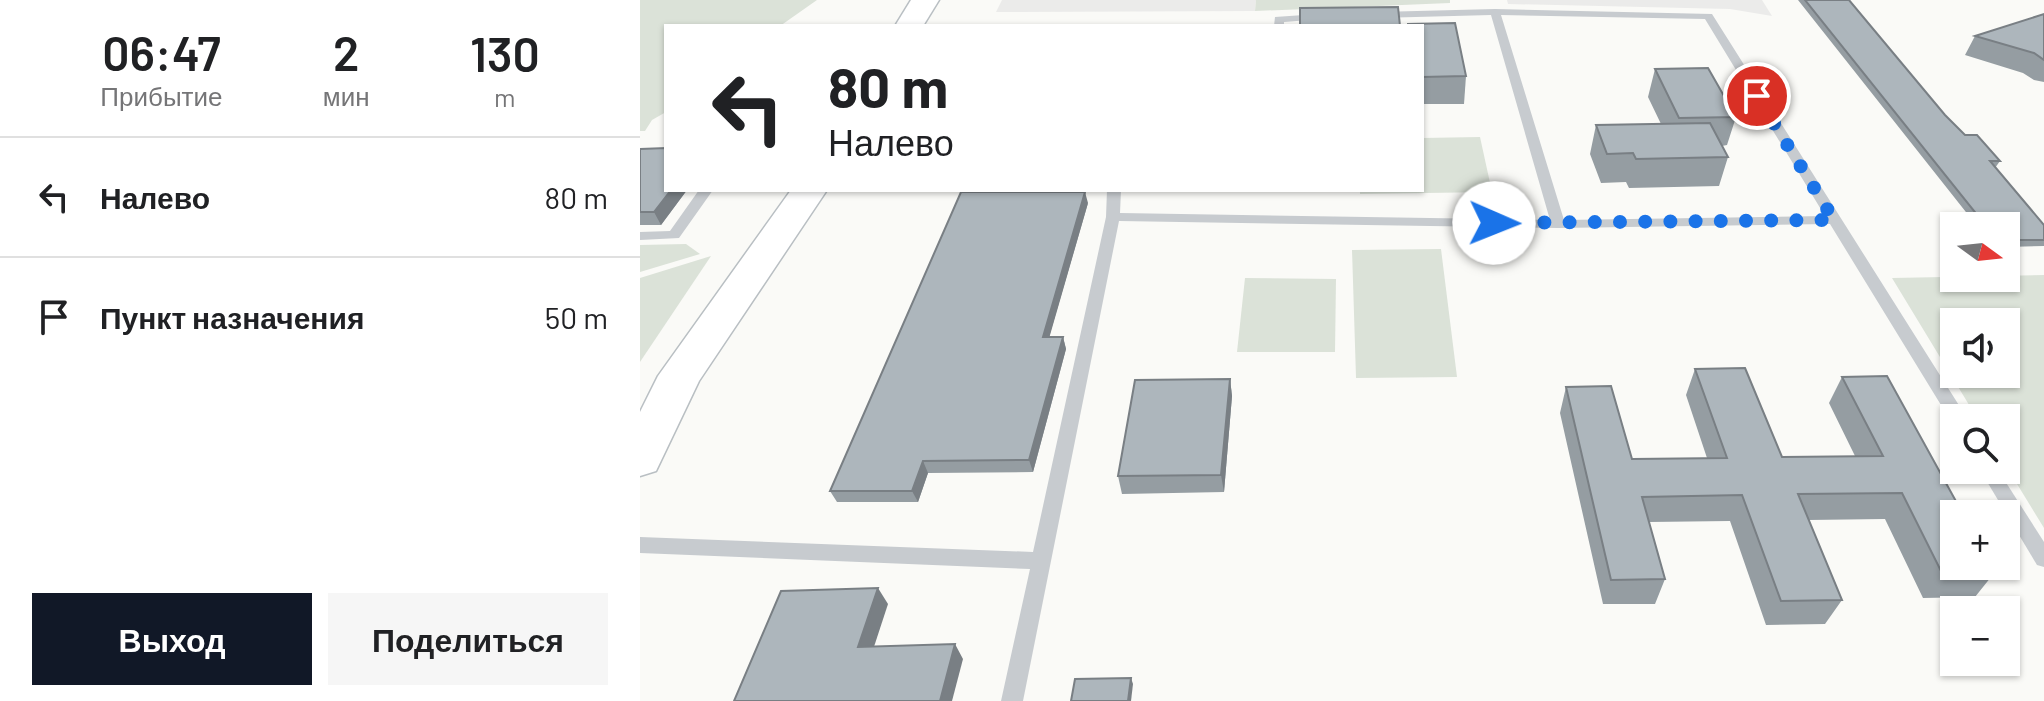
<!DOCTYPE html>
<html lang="ru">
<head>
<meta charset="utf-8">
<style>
	body { margin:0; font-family:Barlow,sans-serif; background:#f6f6f6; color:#202124; height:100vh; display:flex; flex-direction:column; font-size:30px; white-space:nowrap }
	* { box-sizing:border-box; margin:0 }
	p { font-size:26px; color:#757577 }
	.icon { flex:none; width:44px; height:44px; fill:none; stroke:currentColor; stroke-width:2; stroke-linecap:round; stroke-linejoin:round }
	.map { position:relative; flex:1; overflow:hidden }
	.details { display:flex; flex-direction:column; background:#fff; width:640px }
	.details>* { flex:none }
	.banner { position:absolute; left:24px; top:24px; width:760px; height:168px; border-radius:0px; box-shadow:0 2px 6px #0004; background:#fff; color:#202124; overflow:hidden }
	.needle { width:52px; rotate:105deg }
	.controls { position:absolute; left:1300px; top:212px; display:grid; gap:16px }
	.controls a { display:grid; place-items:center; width:80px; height:80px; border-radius:0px; background:#fff; box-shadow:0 2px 6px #0004; font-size:40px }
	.pin { position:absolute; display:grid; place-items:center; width:68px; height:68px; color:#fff; margin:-34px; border:4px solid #fff; border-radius:50%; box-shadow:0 2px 8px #0007 }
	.me { position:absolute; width:88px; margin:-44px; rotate:91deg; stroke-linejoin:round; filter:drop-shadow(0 0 6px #0008) }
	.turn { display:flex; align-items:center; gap:28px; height:168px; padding:0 32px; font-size:36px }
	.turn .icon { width:104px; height:104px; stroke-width:2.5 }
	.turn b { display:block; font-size:56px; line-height:68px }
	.eta { display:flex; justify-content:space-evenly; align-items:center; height:136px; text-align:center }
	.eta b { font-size:48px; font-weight:600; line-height:56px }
	.button { display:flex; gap:16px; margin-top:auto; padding:16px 32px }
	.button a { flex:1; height:92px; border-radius:0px; background:#111827; color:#fff; font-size:32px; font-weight:600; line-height:92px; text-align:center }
	.button a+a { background:#f6f6f6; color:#202124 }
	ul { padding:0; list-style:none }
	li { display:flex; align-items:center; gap:24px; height:120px; padding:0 32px; border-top:2px solid #e0e0e0 }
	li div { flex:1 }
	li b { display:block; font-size:30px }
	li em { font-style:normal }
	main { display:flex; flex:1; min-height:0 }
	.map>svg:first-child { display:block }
	.built { fill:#ebebea }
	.green { fill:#dbe2d8; fill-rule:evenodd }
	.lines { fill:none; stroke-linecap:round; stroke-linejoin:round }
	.secondary-casing { stroke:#b9bfc3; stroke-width:3 }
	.lane { fill:#c7cbcf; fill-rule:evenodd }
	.secondary { fill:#fff; fill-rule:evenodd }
	.wall { fill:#959da2 }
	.shaded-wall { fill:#797f84 }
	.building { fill:#adb6bc; stroke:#797f84; stroke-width:2 }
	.route { stroke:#1a73e8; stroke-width:14; stroke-dasharray:0 25.2 }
</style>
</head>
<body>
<main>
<section class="details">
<div class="eta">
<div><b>06:47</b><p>Прибытие</p></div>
<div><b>2</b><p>мин</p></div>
<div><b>130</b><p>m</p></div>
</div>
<ul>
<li><svg class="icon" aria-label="left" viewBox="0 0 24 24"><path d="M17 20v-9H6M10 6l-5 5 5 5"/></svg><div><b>Налево</b></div><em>80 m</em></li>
<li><svg class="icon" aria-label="arrive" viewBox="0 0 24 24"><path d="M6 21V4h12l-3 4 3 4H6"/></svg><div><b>Пункт назначения</b></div><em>50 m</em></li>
</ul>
<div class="button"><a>Выход</a><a>Поделиться</a></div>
</section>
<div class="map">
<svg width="1404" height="701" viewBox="0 0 1404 701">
	<rect width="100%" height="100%" fill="#fafaf7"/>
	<g class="built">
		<path d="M362 0H616L615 11 356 12Z"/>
		<path d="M867 0H1122L1132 16 1090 9 868 4Z"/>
	</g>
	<g class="green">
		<path d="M0 0H177L140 26H26V112L12 120 5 131H0Z"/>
		<path d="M616 0H810V3L615 11Z"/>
		<path d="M840 137 852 192 720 194V190H782V138Z"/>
		<path d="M46 244 60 254 0 272V245Z"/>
		<path d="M801 249 817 377 716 378 712 250Z"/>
		<path d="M71 256 0 362V278Z"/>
		<path d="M1404 275V528L1366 466V418H1337L1252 278ZM1314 322H1366V374H1314Z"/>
		<path d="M605 278 696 279 695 352H597Z"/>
	</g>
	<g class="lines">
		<g class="secondary-casing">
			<g id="secondary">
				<path d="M271 0H299L283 26H255Z"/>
				<path d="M151 190H187L59 381 16 471 0 476V412L18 376Z"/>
			</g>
		</g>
		<g class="lane">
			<path d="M855 9 1072 14 1327 418H1314V423H1312L1190 224 918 228 479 221 383 701H361L390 569 0 553V537L393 552 466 217 467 190H481L480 213 910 220 851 15 738 18 733 15 738 12ZM861 15 1065 19 1185 216 924 220Z"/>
			<path d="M678 14 683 17 682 19 644 22V26H634L635 17Z"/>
			<path d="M59 190H73L39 238 0 240V232L30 231Z"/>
			<path d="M1340 470H1358L1404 542V567L1397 565Z"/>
		</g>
		<use href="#secondary" class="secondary"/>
	</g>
	<g class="wall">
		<path d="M1158 0H1209L1305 115 1325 135 1360 161 1355 168 1404 225V246L1366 247V226H1337Z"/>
		<path d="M1404 14V82L1394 80 1383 73 1325 55 1335 36Z"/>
		<path d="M782 26 826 76 824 104H782Z"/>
		<path d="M1015 69 1096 117 1087 145 1082 146 1088 157 1079 186 989 188 986 182 961 183 950 154 956 125 1021 124 1008 97Z"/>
		<path d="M0 149 26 190H47L21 225H0Z"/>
		<path d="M448 203 409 337H423L426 349 393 472 288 473 278 502H197L190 491Z"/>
		<path d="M1055 369 1142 457 1215 456 1189 403 1202 377 1355 572 1335 597 1283 598 1245 519 1168 520 1202 600 1185 624 1126 625 1090 521 1009 522 1025 579 1015 604H963L920 413 926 387 992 459 1067 458 1046 395Z"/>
		<path d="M590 379 592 396 584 492 482 494 478 476Z"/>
	</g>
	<g class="shaded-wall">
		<path d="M31 190H47L21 225 14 212Z"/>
		<path d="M445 192 448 203 406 349 403 337Z"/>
		<path d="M423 337 426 349 393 472 389 460Z"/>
		<path d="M590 379 592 396 584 492 581 475Z"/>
		<path d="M283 461 288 473 278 502 272 491Z"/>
		<path d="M238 588 248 604 229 662 218 647Z"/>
		<path d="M315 644 323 659 312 701H300Z"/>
		<path d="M491 678 493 684 491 701H488Z"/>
	</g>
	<g class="building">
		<path d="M1165 0H1209L1305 115 1325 135H1337L1360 161H1350L1404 225V240H1366V226H1346Z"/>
		<path d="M758 7 760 26H660V8Z"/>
		<path d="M1404 14V60L1394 53 1335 36Z"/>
		<path d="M815 23 826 76 782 77V26H768V24Z"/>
		<path d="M1068 68 1096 117 1039 118 1015 69Z"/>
		<path d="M1070 123 1088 157 996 159 993 153 967 154 956 125Z"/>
		<path d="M26 148V190H31L14 212H0V149Z"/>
		<path d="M321 192H445L403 337H423L389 460 283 461 272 491H190Z"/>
		<path d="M1105 368 1142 457 1243 456 1202 377 1247 376 1323 514H1314V566H1352L1355 572 1302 573 1262 493 1158 494 1202 600 1141 601 1102 495 1002 497 1025 579 971 580 926 387 971 386 992 459 1087 458 1055 369Z"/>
		<path d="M590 379 581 475 478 476 495 380Z"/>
		<path d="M238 588 218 647 315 644 300 701H94L141 591Z"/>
		<path d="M491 678 488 701H431L435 679Z"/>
	</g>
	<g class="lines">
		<path class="route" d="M854 223 1194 220 1117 96"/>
	</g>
</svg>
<div class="controls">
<a><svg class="needle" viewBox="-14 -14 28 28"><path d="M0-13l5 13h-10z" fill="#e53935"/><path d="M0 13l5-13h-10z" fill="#757577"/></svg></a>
<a><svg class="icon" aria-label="sound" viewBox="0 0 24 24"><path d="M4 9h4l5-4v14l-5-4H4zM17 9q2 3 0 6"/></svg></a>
<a><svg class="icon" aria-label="search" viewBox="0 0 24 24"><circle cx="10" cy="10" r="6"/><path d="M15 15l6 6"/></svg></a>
<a>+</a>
<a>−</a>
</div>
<div class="pin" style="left:1117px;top:96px;background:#d93025"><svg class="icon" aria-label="arrive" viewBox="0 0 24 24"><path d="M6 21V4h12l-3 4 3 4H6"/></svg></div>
<svg class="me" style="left:854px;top:223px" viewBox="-20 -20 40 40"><circle r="19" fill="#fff"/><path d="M0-13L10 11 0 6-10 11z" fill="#1a73e8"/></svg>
<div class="banner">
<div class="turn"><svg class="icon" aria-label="left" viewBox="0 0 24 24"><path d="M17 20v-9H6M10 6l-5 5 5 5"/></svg><div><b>80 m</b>Налево</div></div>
</div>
</div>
</main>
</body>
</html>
